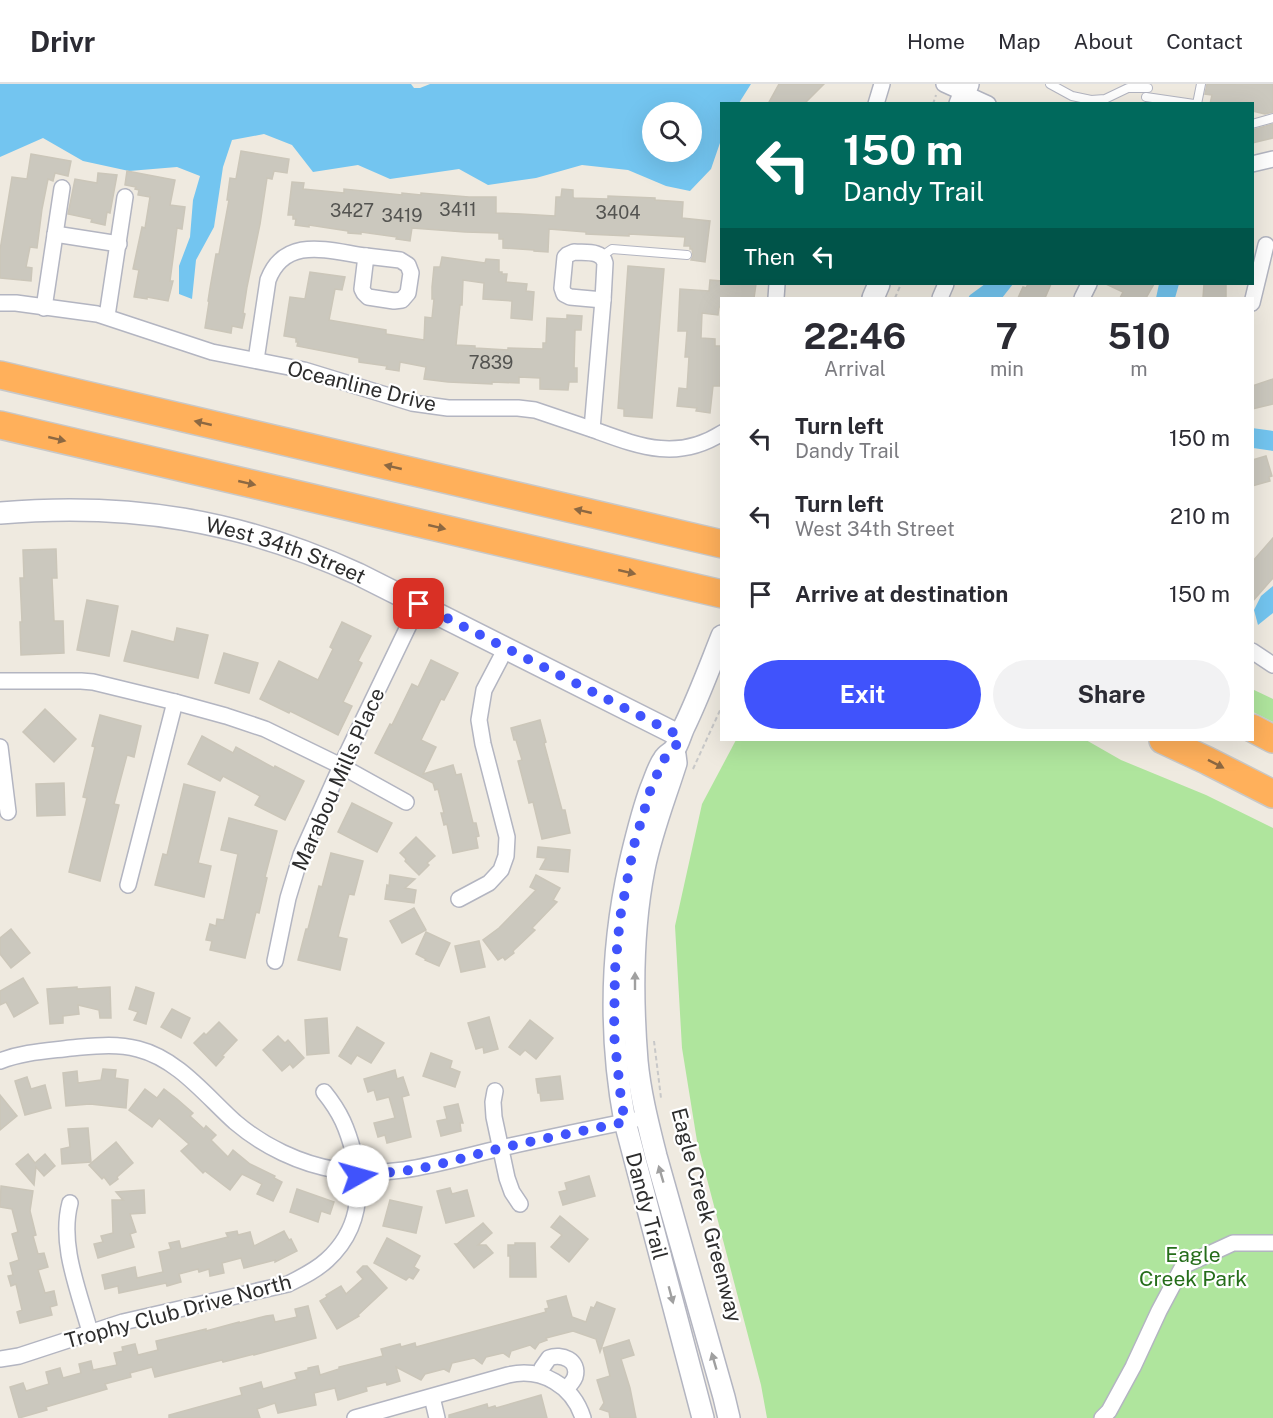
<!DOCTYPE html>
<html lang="en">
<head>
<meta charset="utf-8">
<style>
	body { margin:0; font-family:"Public Sans",sans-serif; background:#f2f2f3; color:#2b2b33; height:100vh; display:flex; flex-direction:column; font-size:22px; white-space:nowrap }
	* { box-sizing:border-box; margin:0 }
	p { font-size:20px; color:#7c7c81 }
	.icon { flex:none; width:33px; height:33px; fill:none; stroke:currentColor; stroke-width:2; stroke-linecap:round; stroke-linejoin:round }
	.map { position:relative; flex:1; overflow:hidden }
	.panel { position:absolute; left:720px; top:213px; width:534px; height:444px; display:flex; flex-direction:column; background:#fff; border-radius:0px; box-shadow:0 6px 24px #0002 }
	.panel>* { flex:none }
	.hud { position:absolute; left:720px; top:18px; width:534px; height:183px; border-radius:0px; box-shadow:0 6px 24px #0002; background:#00695c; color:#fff; overflow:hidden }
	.fabs { position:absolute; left:642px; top:18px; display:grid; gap:12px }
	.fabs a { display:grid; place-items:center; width:60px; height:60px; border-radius:50%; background:#fff; box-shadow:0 6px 24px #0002; font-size:30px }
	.pin { position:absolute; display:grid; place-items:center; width:51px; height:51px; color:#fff; margin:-26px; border-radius:12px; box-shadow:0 3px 9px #0006 }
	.me { position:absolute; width:66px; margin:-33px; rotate:83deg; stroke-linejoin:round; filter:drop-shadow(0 0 4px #0008) }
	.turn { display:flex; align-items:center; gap:21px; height:126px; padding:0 24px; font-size:27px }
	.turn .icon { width:78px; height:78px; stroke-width:2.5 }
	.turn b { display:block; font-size:42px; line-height:51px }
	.then { display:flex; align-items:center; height:57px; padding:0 24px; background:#0003; gap:12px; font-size:22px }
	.eta { display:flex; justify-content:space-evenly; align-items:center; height:102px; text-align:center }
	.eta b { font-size:36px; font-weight:700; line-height:42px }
	.action { display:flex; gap:12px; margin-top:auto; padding:12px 24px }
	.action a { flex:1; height:69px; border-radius:36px; background:#4053fc; color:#fff; font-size:24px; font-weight:700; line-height:69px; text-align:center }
	.action a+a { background:#f2f2f3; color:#2b2b33 }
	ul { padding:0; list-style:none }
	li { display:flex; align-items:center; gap:18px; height:78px; padding:0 24px }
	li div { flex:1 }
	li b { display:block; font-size:22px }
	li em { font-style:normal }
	header { display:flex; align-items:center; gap:36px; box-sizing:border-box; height:84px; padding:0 30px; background:#fff; border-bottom:2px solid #e1e1e2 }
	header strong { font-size:28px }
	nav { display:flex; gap:33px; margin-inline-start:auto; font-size:21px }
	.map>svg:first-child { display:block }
	.green { fill:#afe59d }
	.water { fill:#73c5f0; fill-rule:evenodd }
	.building { fill:#cbc8be; stroke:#cbc6b9; stroke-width:1.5 }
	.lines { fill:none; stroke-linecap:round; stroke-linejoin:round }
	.lane-casing { stroke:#b3b5c1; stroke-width:10 }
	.street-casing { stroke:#b3b5c1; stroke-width:18 }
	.secondary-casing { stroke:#b3b5c1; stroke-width:24 }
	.highway-casing { stroke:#c8c8c8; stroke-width:30 }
	.path { stroke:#c8c8c8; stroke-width:2; stroke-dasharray:4.5 3; stroke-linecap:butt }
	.lane { stroke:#fff; stroke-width:8 }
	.street { stroke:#fff; stroke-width:15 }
	.secondary { stroke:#fff; stroke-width:21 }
	.highway { stroke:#ffb05b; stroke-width:27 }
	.oneway { fill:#8c6842 }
	.oneway2 { fill:#a0a0a0 }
	.route { stroke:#4053fc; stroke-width:10; stroke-dasharray:0 18 }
	.labels { text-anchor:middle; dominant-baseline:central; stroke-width:4.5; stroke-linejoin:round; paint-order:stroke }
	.number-label { font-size:18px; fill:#545451 }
	.street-label { font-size:21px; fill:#2d2d2d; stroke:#fff }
	.park-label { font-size:21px; fill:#256d1a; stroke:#fff }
</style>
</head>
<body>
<header>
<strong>Drivr</strong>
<nav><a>Home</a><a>Map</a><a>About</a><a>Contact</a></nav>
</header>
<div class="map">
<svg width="1273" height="1334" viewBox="0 0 1273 1334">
	<rect width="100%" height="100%" fill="#efeae0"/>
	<g class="green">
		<path d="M1252 605 1273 615V638L1253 628Z"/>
		<path d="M736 656H1086L1121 676 1206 711 1273 744V1334H767L761 1301 697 1057 682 964 675 842 702 720Z"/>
	</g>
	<g class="water">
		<path d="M0 0H411L414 4H420L430 0H751L739 19 722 20 721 56 711 85 690 107 666 102 628 86 582 81 536 94 488 101 459 85 390 95 358 81 313 88 292 61 264 50 232 56 223 83 214 143 196 176 192 215 179 210V182L190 153 193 116 200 92 177 83 129 87 83 77 43 54 0 73ZM652 28H692V68H652Z"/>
		<path d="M985 200H1013L1002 214H968L970 211Z"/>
		<path d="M1159 200H1179L1175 214H1156Z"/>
		<path d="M1252 344 1273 347V367L1253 364Z"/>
		<path d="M1273 502V529L1258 541 1254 526 1261 512Z"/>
	</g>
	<g class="building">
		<path d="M779 0H824L804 20H768Z"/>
		<path d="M1207 0H1273V28L1265 30 1252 27V20H1210L1212 11 1205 10Z"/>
		<path d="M1273 40V54L1252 59V46Z"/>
		<path d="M241 67 289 75 287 89 274 87 272 95 267 94 260 140 247 203 243 229 245 230 242 244 232 242 231 249 205 244 209 218 208 217 210 204 216 170H219L229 116H227L230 94 236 95Z"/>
		<path d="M31 70 71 77 68 92 55 89 53 97 48 95 42 125 37 164 30 163 26 183 32 184 31 197 0 194V166L12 93 27 95Z"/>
		<path d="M127 87 175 96 170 121 185 123 182 145 177 144 170 197H173L168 217 147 213V215L134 213 139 186 133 185 142 143 145 144 150 113 138 111 139 106 135 105 136 103 125 101Z"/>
		<path d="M98 89 117 91 110 129 107 128 105 141 91 138 92 135 68 130 75 95 97 99Z"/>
		<path d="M292 98 304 99 303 105 344 109V105L402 111V109L421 111V109L469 113H496V129L521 130 555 132 556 113H561L562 105 573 106V113L574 114 608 115V112L655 114V116L683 118 682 134 710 137 705 178 691 176 693 172 692 165H690V162H684L685 153 629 150V152L586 150V148L549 145 548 168 534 167V166L503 164V155H499V149L465 148 412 144 410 157 396 155 397 153 361 148V150L348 149V147L309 141V143L295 141 296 135H293V131H288Z"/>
		<path d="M442 173 485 179 486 175 499 176V188H502V190H507L506 198 527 200 526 207 534 208 532 236 511 234 512 217 483 215 484 199 463 196 462 221H460L456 261 475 262V264L508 266V264L543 265V259H546L547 234 567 235V231L582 232 581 246H575L574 284H577V298H569L568 306 540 305V294L519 293V299L492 298V300L448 298 424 295 426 283 400 278 399 287 386 285 387 282 359 278V274L297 262 298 258H296V254L284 252 290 213 305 215 310 188 345 193 342 206 335 205 329 236 386 246V250L424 256 425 233 432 234 434 215H432V203L434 183H440Z"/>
		<path d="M628 182 664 185 652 334 624 332V325L618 324Z"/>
		<path d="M710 196 722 197V200H756L754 214H722V223H719L718 231 702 229 701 254 715 255V262H722L720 302H713L710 329 696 327 697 324 677 322 679 304 687 305 689 273H685L687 247H678L680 205 709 207Z"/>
		<path d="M1028 200H1051L1045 214H1047H1018L1023 203 1026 204Z"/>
		<path d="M1106 200H1154L1146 214H1120L1123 208Z"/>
		<path d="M1204 200H1226V214H1203Z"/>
		<path d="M1273 295V320L1252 325V302Z"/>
		<path d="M1266 372 1272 392 1269 393 1270 397 1252 402V376Z"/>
		<path d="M1273 454V494L1252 518V478Z"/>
		<path d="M56 465 57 494H52L54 537H63L64 569 21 571 20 538H22L20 494H24L23 466Z"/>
		<path d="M87 516 118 522 109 572 77 566Z"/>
		<path d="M342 538 371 552 358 577 362 579 343 618 352 622 338 651 290 627 289 629 260 615 279 577 318 596 333 565 330 563Z"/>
		<path d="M177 544 208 551 198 594 124 577 132 547 174 558Z"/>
		<path d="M224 569 258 579 249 609 215 599Z"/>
		<path d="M431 576 458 589 444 616 441 615 421 656 436 663 423 690 453 681 456 691 461 690 473 739H476L479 752 476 753 478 764 453 769 447 740 444 741 441 729H444L438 705 435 706 433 699 375 669 390 640 392 641 412 600 418 603Z"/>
		<path d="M45 625 76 655 54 678 23 648Z"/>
		<path d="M100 631 141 642 134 673 127 671 114 720 119 721 100 797 69 788 87 714 83 713 95 663 92 662Z"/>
		<path d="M540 636 546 658 544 659 562 726H565L570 749 542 755 533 718 529 719 518 677 522 676 516 656H514L511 644Z"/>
		<path d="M202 652 233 669 236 663 274 684 275 682 304 697 285 736 255 721 260 712 223 692 220 697 188 680Z"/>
		<path d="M64 699 65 731 37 732 36 700Z"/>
		<path d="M184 700 215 708 198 779 211 782 204 813 155 801 163 770 167 771Z"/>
		<path d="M352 719 392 739 377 768 338 748Z"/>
		<path d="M229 734 277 747 265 793 267 794 259 829 256 828 245 874 210 866 212 857 206 856 210 840 216 842 217 835 224 836 238 770 221 766Z"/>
		<path d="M416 753 435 772 427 779 429 781 419 791 405 777 406 775 400 769Z"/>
		<path d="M538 763 570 766 568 788 540 785 546 774 537 773Z"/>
		<path d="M331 769 363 777 354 811 349 810 338 853 347 855 340 886 298 876 306 845H308L319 802 322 803Z"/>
		<path d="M390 791 415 795 405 804 416 806 414 819 385 815 387 801 389 802Z"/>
		<path d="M536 791 560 804 553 816 557 818 532 844 535 846 513 867 514 869 505 876 503 873 498 876 483 856 499 844 536 806 530 803Z"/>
		<path d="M414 824 426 846 402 859 390 837Z"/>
		<path d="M11 845 30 869 11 884 0 870V854Z"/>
		<path d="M426 848 450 859 439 882 425 876 426 875 416 870Z"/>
		<path d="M479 857 485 883 461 888 455 862Z"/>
		<path d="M23 894 38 919 14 933 6 918 0 921V907Z"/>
		<path d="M77 903V905L110 903 111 934H100L99 926 78 921 79 930 63 932V939L50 940 47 905Z"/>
		<path d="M136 903 154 909 146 940 134 936 138 928 129 925Z"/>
		<path d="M172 925 190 934 181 954 161 943Z"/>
		<path d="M489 933 498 965 484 969 483 963 476 965 468 939Z"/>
		<path d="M327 934 329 969 307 971 305 936Z"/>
		<path d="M530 936 553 954 536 975 525 966 520 971 509 963Z"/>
		<path d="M219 938 237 956 222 972 224 973 216 982 194 959 204 949 206 951Z"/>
		<path d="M357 943 384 959 371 979 357 971 351 980 339 972Z"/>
		<path d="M278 952 285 959 288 956 304 974 293 984 290 980 282 987 263 966Z"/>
		<path d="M431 969 452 977 450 984 460 988 455 1003 423 992Z"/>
		<path d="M103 985 116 986 115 994 128 996 126 1024 90 1020 66 1022 63 989 77 987 78 999 101 996Z"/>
		<path d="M395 986 397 995 403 993 409 1011 402 1013 411 1053 387 1059 385 1051 378 1053 374 1039 395 1034 389 1013 377 1016 374 1006 368 1008 364 995Z"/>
		<path d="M560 992 563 1015 541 1017 540 1009H538L536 995Z"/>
		<path d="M27 993 31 1005 45 1001 51 1024 25 1031 15 997Z"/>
		<path d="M145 1005 157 1014 164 1005 177 1015 193 1029 190 1032 204 1045 206 1042 216 1051 211 1056 228 1073 233 1066 250 1080 275 1092 274 1094 282 1098 273 1117 257 1110 262 1100 242 1090 230 1106 205 1087 203 1089 181 1067 189 1060 159 1034 152 1043 129 1026Z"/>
		<path d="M0 1011 17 1032 0 1046Z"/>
		<path d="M458 1020 463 1039H460L461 1047 441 1052 437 1037 447 1035 444 1023Z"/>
		<path d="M88 1044 91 1078 62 1080 61 1065 70 1063 68 1045Z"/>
		<path d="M116 1058 133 1079 117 1093 118 1095 110 1101 104 1093 102 1095 89 1081Z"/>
		<path d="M28 1070 35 1079 45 1070 55 1082 44 1092 36 1083 34 1101 16 1080Z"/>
		<path d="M589 1092 595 1112 563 1121 559 1108 567 1106 565 1099Z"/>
		<path d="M1 1102 33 1107 30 1127 36 1151 33 1152 38 1170 44 1169 48 1183 38 1186 45 1209 54 1207 57 1221 50 1223 52 1231 20 1239 17 1228 22 1226 16 1200 11 1202 8 1192 13 1191 10 1179 19 1176 12 1150 18 1148 12 1125 0 1123Z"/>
		<path d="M450 1104 452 1110 467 1106 474 1132 446 1139 437 1107Z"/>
		<path d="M297 1105 334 1118 330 1130 321 1127 318 1138 290 1128Z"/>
		<path d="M144 1106 145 1129 130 1130 136 1148 130 1150 134 1163 98 1174 94 1160 103 1158 101 1152 113 1149 112 1116H123L116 1108Z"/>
		<path d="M390 1116 422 1123 416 1149 383 1142Z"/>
		<path d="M560 1132 588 1155 569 1178 551 1163 562 1151 551 1143Z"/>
		<path d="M483 1139 492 1149 478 1161H486L493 1169 474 1184 455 1160H457Z"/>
		<path d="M237 1147 238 1151 250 1148 254 1162 284 1147 289 1156 291 1155 297 1167 275 1178V1176L244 1184 241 1174 222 1179 224 1189 210 1192 209 1185 199 1188 198 1185 179 1190 181 1198 167 1202 166 1199 119 1209 118 1202 105 1205 102 1191 135 1183 137 1194 163 1188 159 1168 171 1165 169 1159 179 1157 181 1165 228 1153 226 1149Z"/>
		<path d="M387 1154 420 1172 414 1183 419 1186 413 1195 409 1193 406 1196 374 1179Z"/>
		<path d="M515 1159H535L536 1193H510V1172H508V1161H515Z"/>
		<path d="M363 1182H367L387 1204 358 1231 359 1232 337 1245 320 1217 327 1213 326 1211 341 1202 346 1210 363 1195 357 1188Z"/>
		<path d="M566 1212 572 1233 586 1238 591 1223 594 1224 597 1218 615 1225 600 1268 596 1255 573 1247 546 1254 547 1256 539 1259 535 1265 530 1261 511 1267 509 1273 503 1269 486 1273 482 1280 474 1274 452 1279 449 1288 444 1285 425 1290 421 1296 396 1283 400 1297 387 1301 386 1298 366 1303 367 1307 338 1316 335 1304 314 1309 316 1321 278 1329 275 1319 257 1325 260 1334H169V1331L242 1311 240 1304 261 1298 263 1305 297 1295 295 1289 308 1286V1284L318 1282 320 1291 339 1285V1283L383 1272 381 1265 400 1260 401 1263 415 1259 416 1263 546 1228 545 1225 549 1224 547 1217Z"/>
		<path d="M308 1222 316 1254 254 1271V1270L223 1278 222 1276 155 1293 152 1283 130 1289 131 1293 105 1300 107 1305 46 1323 47 1326 19 1334 10 1303 23 1299 26 1307 49 1300 46 1288 60 1284 63 1294 81 1289 79 1280 91 1277 93 1286 117 1281 114 1269 123 1267 122 1263 135 1260 138 1271 158 1266 156 1257 206 1245V1247L239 1238V1239L266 1232 273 1231 275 1238 297 1233 295 1225Z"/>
		<path d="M629 1256 634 1271 621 1275 630 1304 636 1334H610L609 1328 600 1325 604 1319 597 1296 610 1292 603 1264Z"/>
		<path d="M541 1311 547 1334H449V1331L487 1320 488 1324 495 1322 496 1324Z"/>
	</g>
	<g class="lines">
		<g class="lane-casing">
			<g id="lane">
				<path d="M1050 0 1072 12 1091 16 1105 15 1128 4H1148"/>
				<path d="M1146 13 1194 20"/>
				<path d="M1197 20 1201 0"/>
				<path d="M1252 40 1273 34"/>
				<path d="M602 172 612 165 687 171"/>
			</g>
		</g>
		<g class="street-casing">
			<g id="street">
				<path d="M944 0 988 20"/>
				<path d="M876 20 882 0"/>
				<path d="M1252 80 1273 75"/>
				<path d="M55 150 119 160"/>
				<path d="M574 168C586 169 602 166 605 179L603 216 570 213 564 210 562 204 565 173 567 171Z"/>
				<path d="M366 172 400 176 408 181 411 189 408 209 402 216 394 217 368 213 364 209 362 205Z"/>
				<path d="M776 214 777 200"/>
				<path d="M940 214 946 200"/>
				<path d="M1082 214 1089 200"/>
				<path d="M0 219H16L97 230 212 268 304 286 412 319 448 324H518L535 326C556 333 576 340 597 347 641 363 678 377 722 349"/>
				<path d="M1252 219 1266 161"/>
				<path d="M44 224 62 104"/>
				<path d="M107 232 125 113"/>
				<path d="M256 276 268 196C285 151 329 167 366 172"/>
				<path d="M592 345 603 216"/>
				<path d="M1252 567 1273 581"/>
				<path d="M0 597H81L93 598 175 618 226 632 265 645 341 682 406 718"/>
				<path d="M0 663 8 728"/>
				<path d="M128 801 175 618"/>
				<path d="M459 815 489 799 501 786 506 772 507 753 483 660 479 636 484 606 506 564"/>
				<path d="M275 877 288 814 301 771 341 682 419 520"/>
				<path d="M0 977C23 968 47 967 71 964 94 962 116 959 138 965 178 975 206 1012 235 1038 263 1062 300 1080 337 1086 396 1095 444 1077 501 1064 546 1054 590 1045 634 1036"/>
				<path d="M495 1007 493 1018 494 1033 507 1094 512 1108 520 1120"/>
				<path d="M70 1119C59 1161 79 1207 90 1248"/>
				<path d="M0 1275 19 1272 123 1238 288 1200C302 1193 315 1187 327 1176 359 1147 363 1110 354 1070 347 1044 341 1029 324 1008"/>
				<path d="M541 1291 542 1284 549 1274C561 1269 580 1276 575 1293 573 1298 569 1302 566 1305"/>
				<path d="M432 1313 437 1334"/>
				<path d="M355 1334 508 1291C542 1283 573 1302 583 1334"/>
				<path d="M1102 1334 1109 1327 1133 1283 1159 1227 1183 1182 1233 1159H1273"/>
			</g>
		</g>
		<g class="secondary-casing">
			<g id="secondary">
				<path d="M960 20 968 0"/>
				<path d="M873 214 879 200"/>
				<path id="s1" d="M0 429C129 418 240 436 358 490L680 652"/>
				<path d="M675 671 676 679C665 714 651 749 644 785 632 846 632 915 637 977 640 1009 648 1040 656 1072L724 1313 729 1334"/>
				<path d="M703 1334 625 1038C609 952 611 864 630 779 636 754 642 728 651 704 655 695 658 683 664 675 666 671 671 669 674 666 679 659 681 648 685 641 699 612 710 582 722 552"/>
			</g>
		</g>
		<g class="highway-casing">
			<g id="highway">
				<path d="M0 291 722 460"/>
				<path d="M0 341 722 510"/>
				<path d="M1252 644 1273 655"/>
				<path d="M1163 656 1208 677 1273 710"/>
			</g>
		</g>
		<g class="path">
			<path d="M933 20 936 11"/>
			<path d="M895 214 901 200"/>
			<path d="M693 685 722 622"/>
			<path d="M654 957 661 1014"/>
		</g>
		<use href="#lane" class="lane"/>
		<use href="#street" class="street"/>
		<use href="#secondary" class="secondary"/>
		<use href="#highway" class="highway"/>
	</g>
	<defs><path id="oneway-solid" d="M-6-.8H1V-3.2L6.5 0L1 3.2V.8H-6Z" transform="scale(1.5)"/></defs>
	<g class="oneway">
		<use href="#oneway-solid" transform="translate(203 339) rotate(-167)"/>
		<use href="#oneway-solid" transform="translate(57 355) rotate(13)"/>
		<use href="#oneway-solid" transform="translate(393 383) rotate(-167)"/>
		<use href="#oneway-solid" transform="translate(247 399) rotate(13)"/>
		<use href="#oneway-solid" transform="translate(583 427) rotate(-167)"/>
		<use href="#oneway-solid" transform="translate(437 443) rotate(13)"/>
		<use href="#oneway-solid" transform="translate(627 488) rotate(13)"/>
		<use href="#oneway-solid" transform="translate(1216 680) rotate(27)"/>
	</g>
	<g class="oneway2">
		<use href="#oneway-solid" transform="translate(635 897) rotate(-90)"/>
		<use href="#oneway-solid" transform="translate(661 1090) rotate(-106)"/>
		<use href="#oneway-solid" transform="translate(671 1211) rotate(75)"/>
		<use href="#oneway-solid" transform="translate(714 1277) rotate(-106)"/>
	</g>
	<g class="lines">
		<path class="route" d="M358 1092V1088C406 1093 452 1076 498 1065 540 1055 583 1047 625 1038L621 1015 614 950 615 886 620 834 634 761 651 704 664 675 674 666 680 652 419 520"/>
	</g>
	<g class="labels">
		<g class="number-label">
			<text x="458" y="125">3411</text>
			<text x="352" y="126">3427</text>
			<text x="618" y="128">3404</text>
			<text x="402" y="131">3419</text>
			<text x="491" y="278">7839</text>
		</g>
		<g class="street-label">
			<text transform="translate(362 302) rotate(14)">Oceanline Drive</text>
			<text stroke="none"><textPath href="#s1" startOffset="291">West 34th Street</textPath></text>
			<text transform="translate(338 695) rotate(-66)">Marabou Mills Place</text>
			<text transform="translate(647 1122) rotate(75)">Dandy Trail</text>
			<text transform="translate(707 1131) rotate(75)">Eagle Creek Greenway</text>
			<text transform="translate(178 1227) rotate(-15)">Trophy Club Drive North</text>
		</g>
		<g class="park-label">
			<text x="1193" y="1170">Eagle<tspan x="1193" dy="24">Creek Park</tspan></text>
		</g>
	</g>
</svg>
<div class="fabs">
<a><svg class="icon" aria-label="search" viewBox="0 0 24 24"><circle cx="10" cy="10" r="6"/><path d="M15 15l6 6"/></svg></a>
</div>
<div class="pin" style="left:419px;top:520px;background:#d93025"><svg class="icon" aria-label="arrive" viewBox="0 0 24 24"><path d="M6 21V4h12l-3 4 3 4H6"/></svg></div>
<svg class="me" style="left:358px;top:1092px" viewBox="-20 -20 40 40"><circle r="19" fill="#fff"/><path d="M0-13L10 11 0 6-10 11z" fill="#4053fc"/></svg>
<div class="hud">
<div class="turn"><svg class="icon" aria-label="left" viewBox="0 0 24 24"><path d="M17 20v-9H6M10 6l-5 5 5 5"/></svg><div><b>150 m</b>Dandy Trail</div></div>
<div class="then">Then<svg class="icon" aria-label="left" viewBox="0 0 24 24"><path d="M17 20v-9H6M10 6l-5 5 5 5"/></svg></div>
</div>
<section class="panel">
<div class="eta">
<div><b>22:46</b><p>Arrival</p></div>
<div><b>7</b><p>min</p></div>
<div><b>510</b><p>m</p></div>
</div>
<ul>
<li><svg class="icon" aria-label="left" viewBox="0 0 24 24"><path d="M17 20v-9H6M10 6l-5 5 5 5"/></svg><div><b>Turn left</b><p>Dandy Trail</p></div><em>150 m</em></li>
<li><svg class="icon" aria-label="left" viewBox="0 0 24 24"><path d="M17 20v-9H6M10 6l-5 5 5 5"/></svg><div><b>Turn left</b><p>West 34th Street</p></div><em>210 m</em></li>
<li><svg class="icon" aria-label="arrive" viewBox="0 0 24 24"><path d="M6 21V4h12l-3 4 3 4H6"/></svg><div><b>Arrive at destination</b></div><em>150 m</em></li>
</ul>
<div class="action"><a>Exit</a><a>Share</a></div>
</section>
</div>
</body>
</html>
